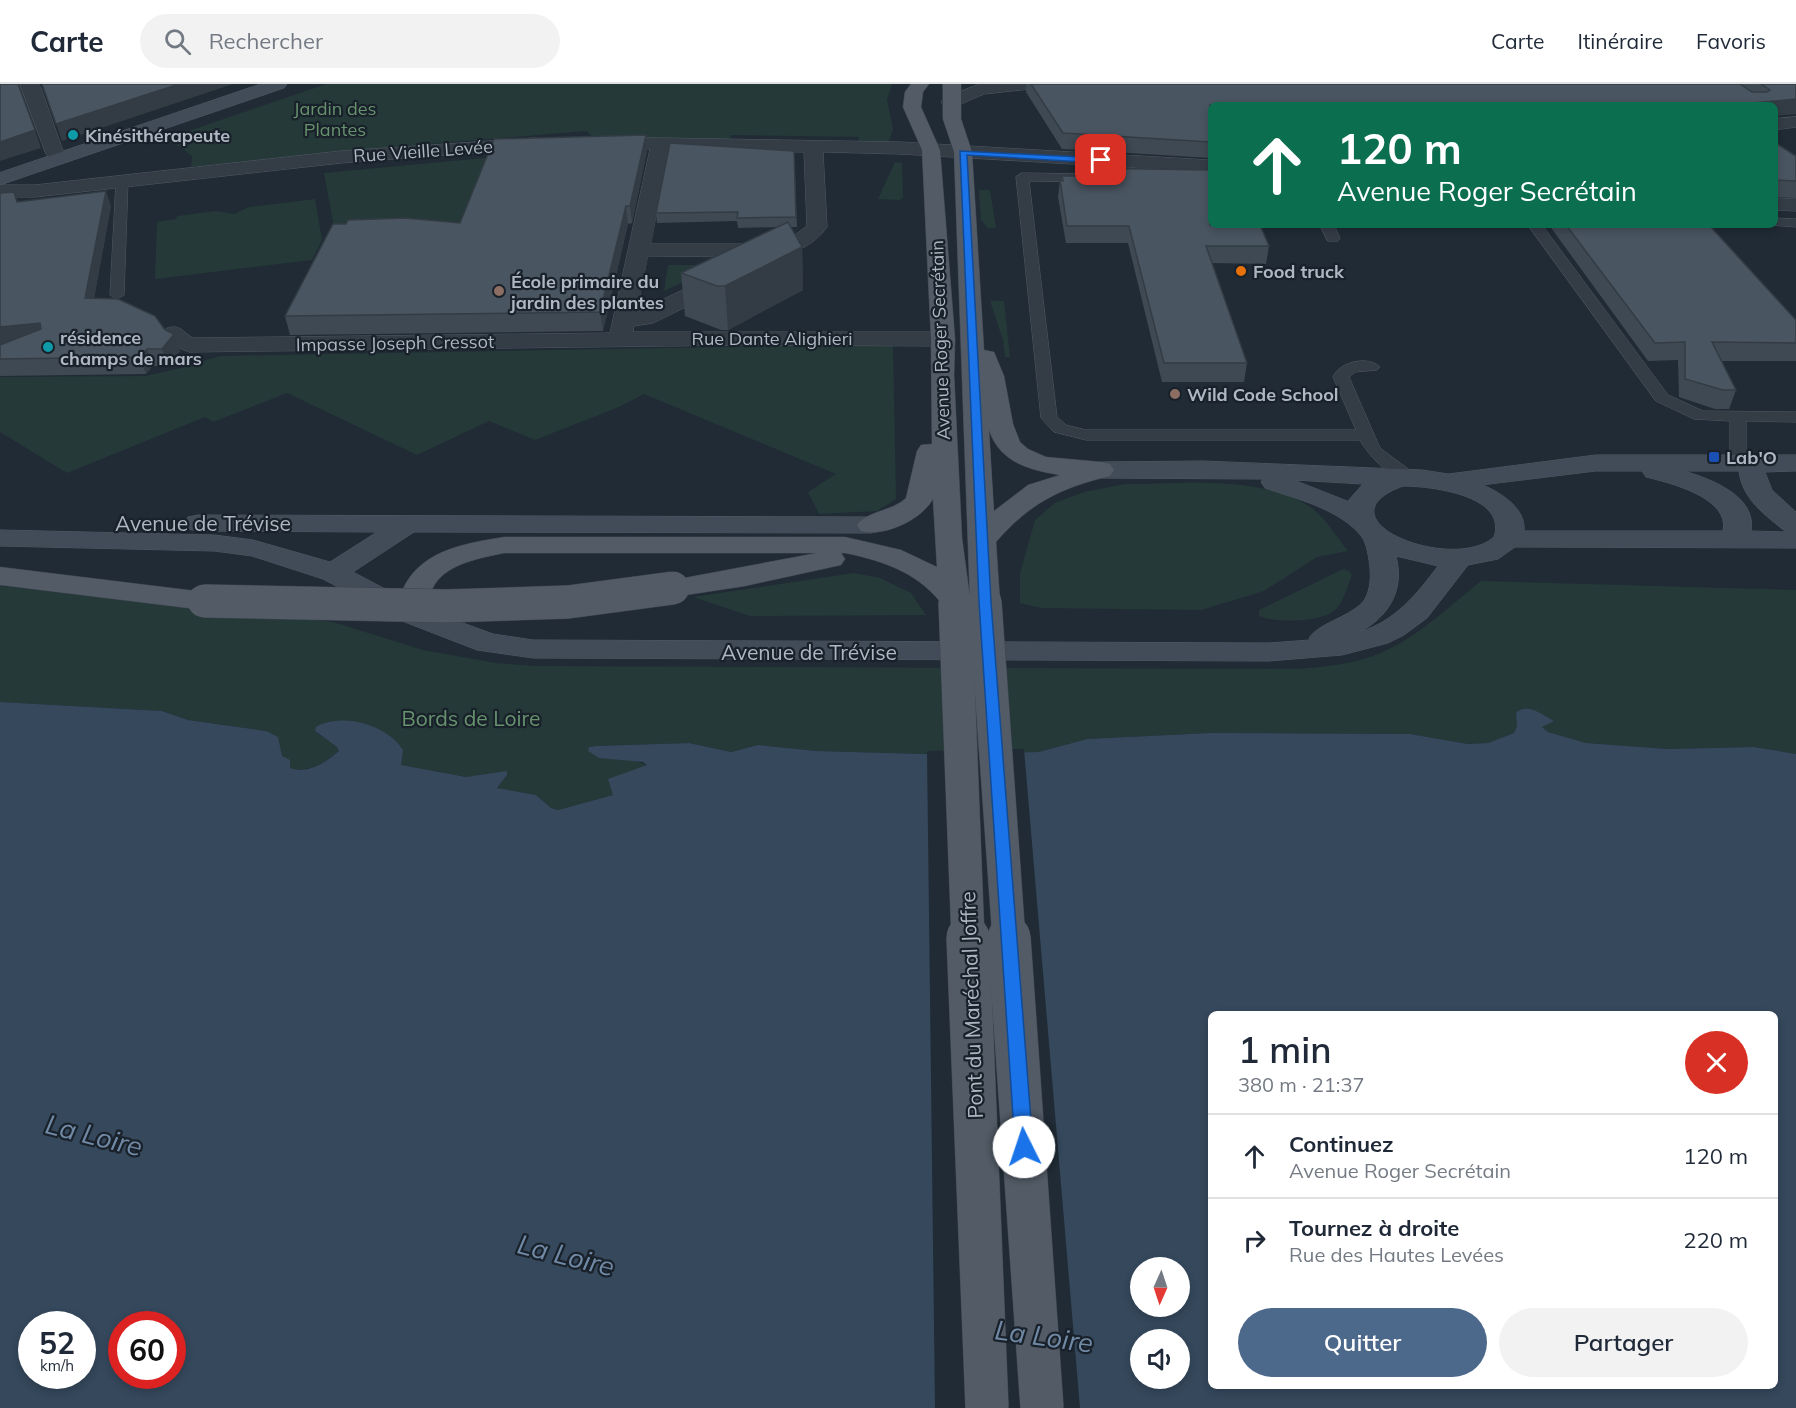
<!DOCTYPE html>
<html lang="fr">
<head>
<meta charset="utf-8">
<style>
	body { margin:0; font-family:Mulish,sans-serif; background:#f2f2f3; color:#1f2937; height:100vh; display:flex; flex-direction:column; font-size:22px; white-space:nowrap }
	* { box-sizing:border-box; margin:0 }
	p { font-size:20px; color:#747a83 }
	.icon { flex:none; width:33px; height:33px; fill:none; stroke:currentColor; stroke-width:2; stroke-linecap:round; stroke-linejoin:round }
	.map { position:relative; flex:1; overflow:hidden }
	.panel { position:absolute; left:1208px; top:927px; width:570px; height:378px; display:flex; flex-direction:column; background:#fff; border-radius:9px; box-shadow:0 3px 9px #0003 }
	.panel>* { flex:none }
	.banner { position:absolute; left:1208px; top:18px; width:570px; height:126px; border-radius:9px; box-shadow:0 3px 9px #0003; background:#0b6e4f; color:#fff; overflow:hidden }
	.needle { width:39px; rotate:183deg }
	.tools { position:absolute; left:1130px; top:1173px; display:grid; gap:12px }
	.tools a { display:grid; place-items:center; width:60px; height:60px; border-radius:50%; background:#fff; box-shadow:0 3px 9px #0003; font-size:30px }
	.speed { position:absolute; left:18px; top:1227px; display:flex; gap:12px; font-size:30px; font-weight:700; text-align:center }
	.speed>* { display:grid; place-content:center; width:78px; height:78px; border-radius:50%; background:#fff; box-shadow:0 3px 9px #0003; line-height:1 }
	.speed small { font-size:15px; font-weight:400 }
	.speed .limit { border:9px solid #d22; background:#fff; color:#111 }
	.pin { position:absolute; display:grid; place-items:center; width:51px; height:51px; color:#fff; margin:-26px; border-radius:12px; box-shadow:0 3px 9px #0006 }
	.me { position:absolute; width:66px; margin:-33px; rotate:356deg; stroke-linejoin:round; filter:drop-shadow(0 0 4px #0008) }
	.turn { display:flex; align-items:center; gap:21px; height:126px; padding:0 30px; font-size:27px }
	.turn .icon { width:78px; height:78px; stroke-width:2.5 }
	.turn b { display:block; font-size:42px; line-height:51px }
	.round { display:grid; place-items:center; flex:none; width:63px; height:63px; border-radius:32px; background:#f2f2f3 }
	.summary { display:flex; align-items:center; justify-content:space-between; height:102px; padding:0 30px }
	h1 { font-size:36px; font-weight:600; line-height:45px }
	.action { display:flex; gap:12px; margin-top:auto; padding:12px 30px }
	.action a { flex:1; height:69px; border-radius:36px; background:#4c688b; color:#fff; font-size:24px; font-weight:600; line-height:69px; text-align:center }
	.action a+a { background:#f2f2f3; color:#1f2937 }
	ul { padding:0; list-style:none }
	li { display:flex; align-items:center; gap:18px; height:84px; padding:0 30px; border-top:2px solid #e0e1e3 }
	li div { flex:1 }
	li b { display:block; font-size:22px }
	li em { font-style:normal }
	header { display:flex; align-items:center; gap:36px; box-sizing:border-box; height:84px; padding:0 30px; background:#fff; border-bottom:2px solid #e0e1e3 }
	header strong { font-size:28px }
	nav { display:flex; gap:33px; margin-inline-start:auto; font-size:21px }
	.search { width:420px; height:54px; background:#f2f2f3; display:flex; align-items:center; gap:15px; box-sizing:border-box; padding:0 21px; border-radius:33px; color:#747a83; font-size:22px }
	.map>svg:first-child { display:block }
	.green { fill:#253938 }
	.water { fill:#35485c; fill-rule:evenodd }
	.pier { fill:#202b35 }
	.lines { fill:none; stroke-linecap:round; stroke-linejoin:round }
	.lane-casing { stroke:#515a64; stroke-width:1 }
	.street-casing { stroke:#515a64; stroke-width:1 }
	.secondary-casing { stroke:#515a64; stroke-width:1 }
	.primary-casing { stroke:#3d4550; stroke-width:1 }
	.lane { fill:#343c46; fill-rule:evenodd }
	.street { fill:#343c46; fill-rule:evenodd }
	.secondary { fill:#424c59; fill-rule:evenodd }
	.primary { fill:#525b66; fill-rule:evenodd }
	.primary-bridge-far1-casing { stroke:#3d4550; stroke-width:34; stroke-linecap:butt }
	.primary-bridge-casing { stroke:#3d4550; stroke-width:44; stroke-linecap:butt }
	.primary-bridge-far1 { stroke:#525b66; stroke-width:33 }
	.primary-bridge { stroke:#525b66; stroke-width:43 }
	.wall { fill:#3f4953 }
	.shaded-wall { fill:#333c44 }
	.building { fill:#495561; stroke:#333c44; stroke-width:1.5 }
	.route { fill:#1a73e8; stroke:#114b97; stroke-width:1.5 }
	.culture-dot { fill:#0f9aa8; stroke:#19212a; stroke-width:2 }
	.food-dot { fill:#e8710a; stroke:#19212a; stroke-width:2 }
	.education-dot { fill:#8d6e63; stroke:#19212a; stroke-width:2 }
	.transit-dot { fill:#1a4fb4; stroke:#19212a; stroke-width:2 }
	.labels { text-anchor:middle; dominant-baseline:central; stroke-width:4.5; stroke-linejoin:round; paint-order:stroke }
	.far-park-label { font-size:18px; fill:#67926e; stroke:#19212a }
	.far-poi-label { font-size:18px; font-weight:bold; fill:#aeb7c3; stroke:#19212a; text-anchor:start }
	.far-street-label { font-size:18px; fill:#aeb7c3; stroke:#19212a }
	.street-label { font-size:21px; fill:#aeb7c3; stroke:#19212a }
	.park-label { font-size:21px; fill:#67926e; stroke:#19212a }
	.near-water-label { font-size:27px; font-style:italic; fill:#708aa6; stroke:#19212a }
</style>
</head>
<body>
<header>
<strong>Carte</strong>
<div class="search"><svg class="icon" aria-label="search" viewBox="0 0 24 24"><circle cx="10" cy="10" r="6"/><path d="M15 15l6 6"/></svg>Rechercher</div>
<nav><a>Carte</a><a>Itinéraire</a><a>Favoris</a></nav>
</header>
<div class="map">
<svg width="1796" height="1324" viewBox="0 0 1796 1324">
	<rect width="100%" height="100%" fill="#202b35"/>
	<g class="green">
		<path d="M326 0H892L887 16 893 45 888 60 858 59 859 53 731 51 729 57 594 55 587 47 333 68 191 83 192 72 179 62 162 56Z"/>
		<path d="M495 73 472 146 335 149 324 89Z"/>
		<path d="M895 78 902 79 903 114 899 116 878 115Z"/>
		<path d="M979 106H990L996 144H988L981 136Z"/>
		<path d="M315 115 322 156 312 176 155 195 157 138 176 135 177 132 216 127 234 130 249 123Z"/>
		<path d="M668 181H721L664 207Z"/>
		<path d="M990 217H1004L1010 273H1005L1003 256Z"/>
		<path d="M893 260 896 415 877 427 819 430 808 408 836 390 644 310 619 323 535 356 489 337 417 371 287 309 213 338 205 333 67 389 0 348V293L145 292 181 284 220 272Z"/>
		<path d="M1125 400C1180 400 1266 390 1313 425 1327 436 1337 453 1348 467L1317 473 1264 507 1201 526 1041 524 1020 519V489L1035 436 1055 419 1084 408Z"/>
		<path d="M1343 485 1349 487 1352 491C1347 503 1345 515 1336 525 1323 539 1275 539 1259 532V526Z"/>
		<path d="M854 489 880 494 911 509 926 531 750 532 693 513Z"/>
		<path d="M1481 497 1796 506V670L1754 663 1668 665 1586 659 1548 648 1541 643 1545 641 1517 642 1514 649 1488 659 1468 660 1410 650 1210 649 1087 655 1039 668 922 670 817 667 758 661 731 668 689 659 596 662 589 663 648 681 613 711 558 726 551 724 536 711 497 704 507 691 466 693 400 681 315 648 338 663 339 667C325 679 308 689 289 684L266 647 188 636 162 627 0 618V502L333 538 423 566 496 579 535 582 1297 585C1322 583 1346 581 1370 573 1412 559 1447 524 1481 497Z"/>
	</g>
	<path class="water" d="M0 618 162 627 188 636 266 647 278 653 282 672 290 676V684C308 690 325 679 339 667L337 663 315 647 316 643C343 628 387 641 403 666L401 681 466 693 507 687V691L497 704 536 711 551 724 558 726 613 711 608 695 647 681 643 678 599 674 588 667 589 663 596 662 689 659 731 668 758 661 817 667 922 670 1039 668 1087 655 1210 649 1410 650 1468 660 1488 659 1514 649 1517 642 1516 629C1527 618 1543 631 1554 637L1542 643 1548 648 1586 659 1668 665 1754 663 1796 670V1324H0ZM1210 930H1774V1302H1210ZM1140 1184H1179V1222H1140ZM32 1240H82V1292H32ZM122 1240H172V1292H122ZM1140 1256H1179V1294H1140Z"/>
	<path class="pier" d="M1024 665 1080 1324H935L927 667Z"/>
	<g class="lines">
		<g class="lane-casing">
			<g id="lane">
				<path d="M1022 89 1090 90 1096 94 1090 98 1029 97 1057 333 1066 341 1086 346H1356L1333 293C1339 278 1368 271 1380 283L1377 286 1355 288 1349 293 1380 364 1415 390 1417 394 1415 398C1398 402 1367 371 1360 356H1086L1054 348 1041 334 1016 93Z"/>
				<path d="M122 93 128 97 124 211 117 215 110 211 116 97Z"/>
				<path d="M1774 134 1796 135V143L1770 141H1774Z"/>
				<path d="M1320 141H1334L1340 154 1338 157H1328Z"/>
				<path d="M1528 141H1542L1668 311 1703 327 1796 328V338L1746 337V379L1744 383H1732L1730 379V337L1694 335 1656 317Z"/>
			</g>
		</g>
		<g class="street-casing">
			<g id="street">
				<path d="M20 0H38L41 4 63 67 71 69 73 73 71 77C62 79 51 78 46 70Z"/>
				<path d="M980 0H1039L1036 4 1030 5 984 10 956 22H944L941 18 944 14Z"/>
				<path d="M1796 33V43L1774 46V35Z"/>
				<path d="M602 53 900 58 1210 76V88L900 70 823 68 827 143C813 163 792 170 769 173L764 183 757 188 653 239 634 242 633 248H943L951 250 955 255 951 260 943 262 749 261 189 268 172 261 163 249 167 244C181 240 182 248 193 254L610 249 650 65 595 63 593 59 595 55ZM669 66 804 68 807 142 791 154 768 160H651ZM648 172 747 173 741 178 637 228Z"/>
				<path d="M536 54 543 56 545 60 543 64 341 79 35 113H0V101H35L341 67Z"/>
				<path d="M1774 114 1796 115V127L1774 126Z"/>
			</g>
		</g>
		<g class="secondary-casing">
			<g id="secondary">
				<path d="M261 0H287L284 4 0 101V89Z"/>
				<path d="M1596 371H1796V387L1765 388 1772 406 1796 428V464L1515 463 1498 475 1468 481 1427 534 1404 551 1388 559 1342 571 1269 577 533 574 477 566 397 535 323 495 252 472 214 467 0 462V446L214 451 253 456 330 478 377 448 198 447 188 445 184 439 188 433 198 431 871 433 881 435 885 441 881 447 871 449 414 448 353 488 419 523 493 550 533 556 1269 559 1310 556 1309 554C1319 539 1347 534 1362 519 1370 510 1371 495 1370 484 1369 475 1367 460 1362 453 1340 425 1297 415 1265 404L1261 398 1263 395 1101 394 1092 392 1088 386 1092 380 1101 378 1203 377 1422 386 1448 390ZM1596 387H1642L1646 393C1671 399 1730 414 1723 447H1524C1526 424 1501 409 1483 401ZM1684 387H1739C1742 415 1765 431 1786 448L1751 447C1757 412 1711 395 1684 387ZM1294 396 1363 400 1348 417ZM1403 402C1430 402 1508 411 1494 453 1452 490 1314 435 1403 402ZM1396 472 1438 482C1417 510 1395 537 1360 548 1389 532 1405 506 1396 472Z"/>
			</g>
		</g>
		<g class="primary-casing">
			<g id="primary">
				<path d="M911 0H929L923 8 921 23 940 66 955 255 954 291 962 454 970 514 965 524 955 527 945 524C921 490 885 477 845 469H841L845 475 841 481 745 502 673 513 663 510 658 504 663 498 817 469H504C481 474 449 479 435 500 428 511 426 525 419 535L408 538 397 535 393 529C397 519 401 508 406 499 426 465 468 459 504 453H845L901 466 937 483 933 415C921 436 885 453 861 447L857 441C867 427 893 427 906 414L917 367 921 361 932 360 931 255 922 66 903 23 905 8Z"/>
				<path d="M943 0H961V35L972 68 984 266 994 268 1004 292 1013 340 1020 358 1028 365 1046 373 1101 378 1110 380 1114 386 1110 392C1060 404 1030 419 996 458L1000 518 995 524 985 527 975 524 970 518 954 68 943 35ZM989 346C1000 379 1030 386 1060 391L1028 401 994 427Z"/>
				<path d="M0 483 204 508 214 511 219 517 214 523 204 526 0 501Z"/>
			</g>
		</g>
		<use href="#lane" class="lane"/>
		<use href="#street" class="street"/>
		<use href="#secondary" class="secondary"/>
		<use href="#primary" class="primary"/>
		<g class="primary-bridge-far1-casing">
			<g id="primary-bridge-far1">
				<path d="M204 517 446 522 568 518 673 504"/>
				<path d="M955 518 968 855"/>
				<path d="M985 518 1009 855"/>
			</g>
		</g>
		<g class="primary-bridge-casing">
			<g id="primary-bridge">
				<path d="M968 853 987 1324"/>
				<path d="M1009 853 1042 1324"/>
			</g>
		</g>
		<use href="#primary-bridge-far1" class="primary-bridge-far1"/>
		<use href="#primary-bridge" class="primary-bridge"/>
	</g>
	<g class="wall">
		<path d="M1026 0H1796V30L1210 21V74L1062 65 1026 8Z"/>
		<path d="M1774 58 1796 72V114L1774 113Z"/>
		<path d="M647 67 632 139 628 140 603 247 290 251 285 232 460 139Z"/>
		<path d="M794 67 797 143H791L802 163 803 206 728 246H721L685 232 681 189 778 143 738 144 737 137 657 139 656 129Z"/>
		<path d="M1086 84 1269 162 1266 180 1212 179 1247 279 1244 298H1162L1128 159H1066L1058 113 1060 96 1061 97 1062 92H1085Z"/>
		<path d="M18 118 111 122 94 214 180 267 168 282H152L146 290 0 292V261Z"/>
		<path d="M1549 141H1709L1796 236V277H1722L1736 306 1729 325H1715L1679 313 1678 276 1648 277Z"/>
	</g>
	<g class="shaded-wall">
		<path d="M179 0H233L62 57 56 40Z"/>
		<path d="M1796 15V30L1774 32V21H1732Z"/>
		<path d="M35 46 41 64 0 77V58Z"/>
		<path d="M646 51 647 67 632 139 630 122Z"/>
		<path d="M106 107 111 122 91 230 85 214Z"/>
		<path d="M626 122 628 140 603 247 600 228Z"/>
		<path d="M802 163 803 206 728 246 725 202Z"/>
		<path d="M40 239 46 255 0 261V243Z"/>
		<path d="M174 250 180 267 168 282 162 265Z"/>
		<path d="M147 265 152 282 146 290 140 273Z"/>
	</g>
	<g class="building">
		<path d="M0 0H18L35 46 0 58Z"/>
		<path d="M42 0H179L56 40Z"/>
		<path d="M1031 0H1740L1752 8H1767L1770 6 1761 0H1796V15L1732 21H1210V58L1063 49Z"/>
		<path d="M646 51 630 122H626L600 228 285 232 333 140H346L348 136 405 134 460 139 494 55Z"/>
		<path d="M1774 58 1796 72V97L1774 96Z"/>
		<path d="M670 59 794 67 796 133 737 134 738 128 656 129Z"/>
		<path d="M1086 84 1210 86V141H1260L1269 162H1206L1247 279H1164L1129 142H1067L1060 96 1063 97 1062 92H1091Z"/>
		<path d="M106 107 85 214 118 215 155 232 165 246 174 250 162 265H147L140 273 0 275V261L41 245 40 239 0 243V109L14 108 17 118Z"/>
		<path d="M788 138 802 163 725 202H717L681 189Z"/>
		<path d="M1566 141H1709L1796 236V259L1712 258 1736 306H1723L1685 295V258L1655 259Z"/>
	</g>
	<path class="route" d="M960 67 1101 74 1105 76 1101 79 967 71 991 518 1033 1063 1030 1069 1024 1071 1018 1069 1015 1063 979 518Z"/>
	<g class="culture-dot">
		<circle cx="73" cy="51" r="6"/>
		<circle cx="48" cy="263" r="6"/>
	</g>
	<circle class="food-dot" cx="1241" cy="187" r="6"/>
	<g class="education-dot">
		<circle cx="499" cy="207" r="6"/>
		<circle cx="1175" cy="310" r="6"/>
	</g>
	<rect class="transit-dot" x="1708" y="367" width="12" height="12" rx="3"/>
	<g class="labels">
		<g class="far-park-label">
			<text x="335" y="24">Jardin des<tspan x="335" dy="21">Plantes</tspan></text>
		</g>
		<g class="far-poi-label">
			<text x="85" y="51">Kinésithérapeute</text>
			<text x="1253" y="187">Food truck</text>
			<text x="511" y="197">École primaire du<tspan x="511" dy="21">jardin des plantes</tspan></text>
			<text x="60" y="253">résidence<tspan x="60" dy="21">champs de mars</tspan></text>
			<text x="1187" y="310">Wild Code School</text>
			<text x="1726" y="373">Lab'O</text>
		</g>
		<g class="far-street-label">
			<text transform="translate(423 67) rotate(-4)">Rue Vieille Levée</text>
			<text x="772" y="254">Rue Dante Alighieri</text>
			<text transform="translate(940 256) rotate(-92)">Avenue Roger Secrétain</text>
			<text transform="translate(395 259) rotate(-1)">Impasse Joseph Cressot</text>
		</g>
		<g class="street-label">
			<text x="203" y="439">Avenue de Trévise</text>
			<text x="809" y="568">Avenue de Trévise</text>
			<text transform="translate(971 921) rotate(-92)">Pont du Maréchal Joffre</text>
		</g>
		<g class="park-label">
			<text x="471" y="634">Bords de Loire</text>
		</g>
		<g class="near-water-label">
			<text transform="translate(94 1051) rotate(14)">La Loire</text>
			<text transform="translate(566 1171) rotate(14)">La Loire</text>
			<text transform="translate(1044 1252) rotate(8)">La Loire</text>
		</g>
	</g>
</svg>
<div class="tools">
<a><svg class="needle" viewBox="-14 -14 28 28"><path d="M0-13l5 13h-10z" fill="#e53935"/><path d="M0 13l5-13h-10z" fill="#747a83"/></svg></a>
<a><svg class="icon" aria-label="sound" viewBox="0 0 24 24"><path d="M4 9h4l5-4v14l-5-4H4zM17 9q2 3 0 6"/></svg></a>
</div>
<div class="speed"><div>52<small>km/h</small></div><div class="limit">60</div></div>
<div class="pin" style="left:1101px;top:76px;background:#d93025"><svg class="icon" aria-label="arrive" viewBox="0 0 24 24"><path d="M6 21V4h12l-3 4 3 4H6"/></svg></div>
<svg class="me" style="left:1024px;top:1063px" viewBox="-20 -20 40 40"><circle r="19" fill="#fff"/><path d="M0-13L10 11 0 6-10 11z" fill="#1a73e8"/></svg>
<div class="banner">
<div class="turn"><svg class="icon" aria-label="ahead" viewBox="0 0 24 24"><path d="M12 20V5M6 11l6-6 6 6"/></svg><div><b>120 m</b>Avenue Roger Secrétain</div></div>
</div>
<section class="panel">
<div class="summary"><div><h1>1 min</h1><p>380 m · 21:37</p></div><a class="round" style="background:#d93025;color:#fff"><svg class="icon" aria-label="close" viewBox="0 0 24 24"><path d="M6 6l12 12M18 6L6 18"/></svg></a></div>
<ul>
<li><svg class="icon" aria-label="ahead" viewBox="0 0 24 24"><path d="M12 20V5M6 11l6-6 6 6"/></svg><div><b>Continuez</b><p>Avenue Roger Secrétain</p></div><em>120 m</em></li>
<li><svg class="icon" aria-label="right" viewBox="0 0 24 24"><path d="M7 20v-9h11M14 6l5 5-5 5"/></svg><div><b>Tournez à droite</b><p>Rue des Hautes Levées</p></div><em>220 m</em></li>
</ul>
<div class="action"><a>Quitter</a><a>Partager</a></div>
</section>
</div>
</body>
</html>
